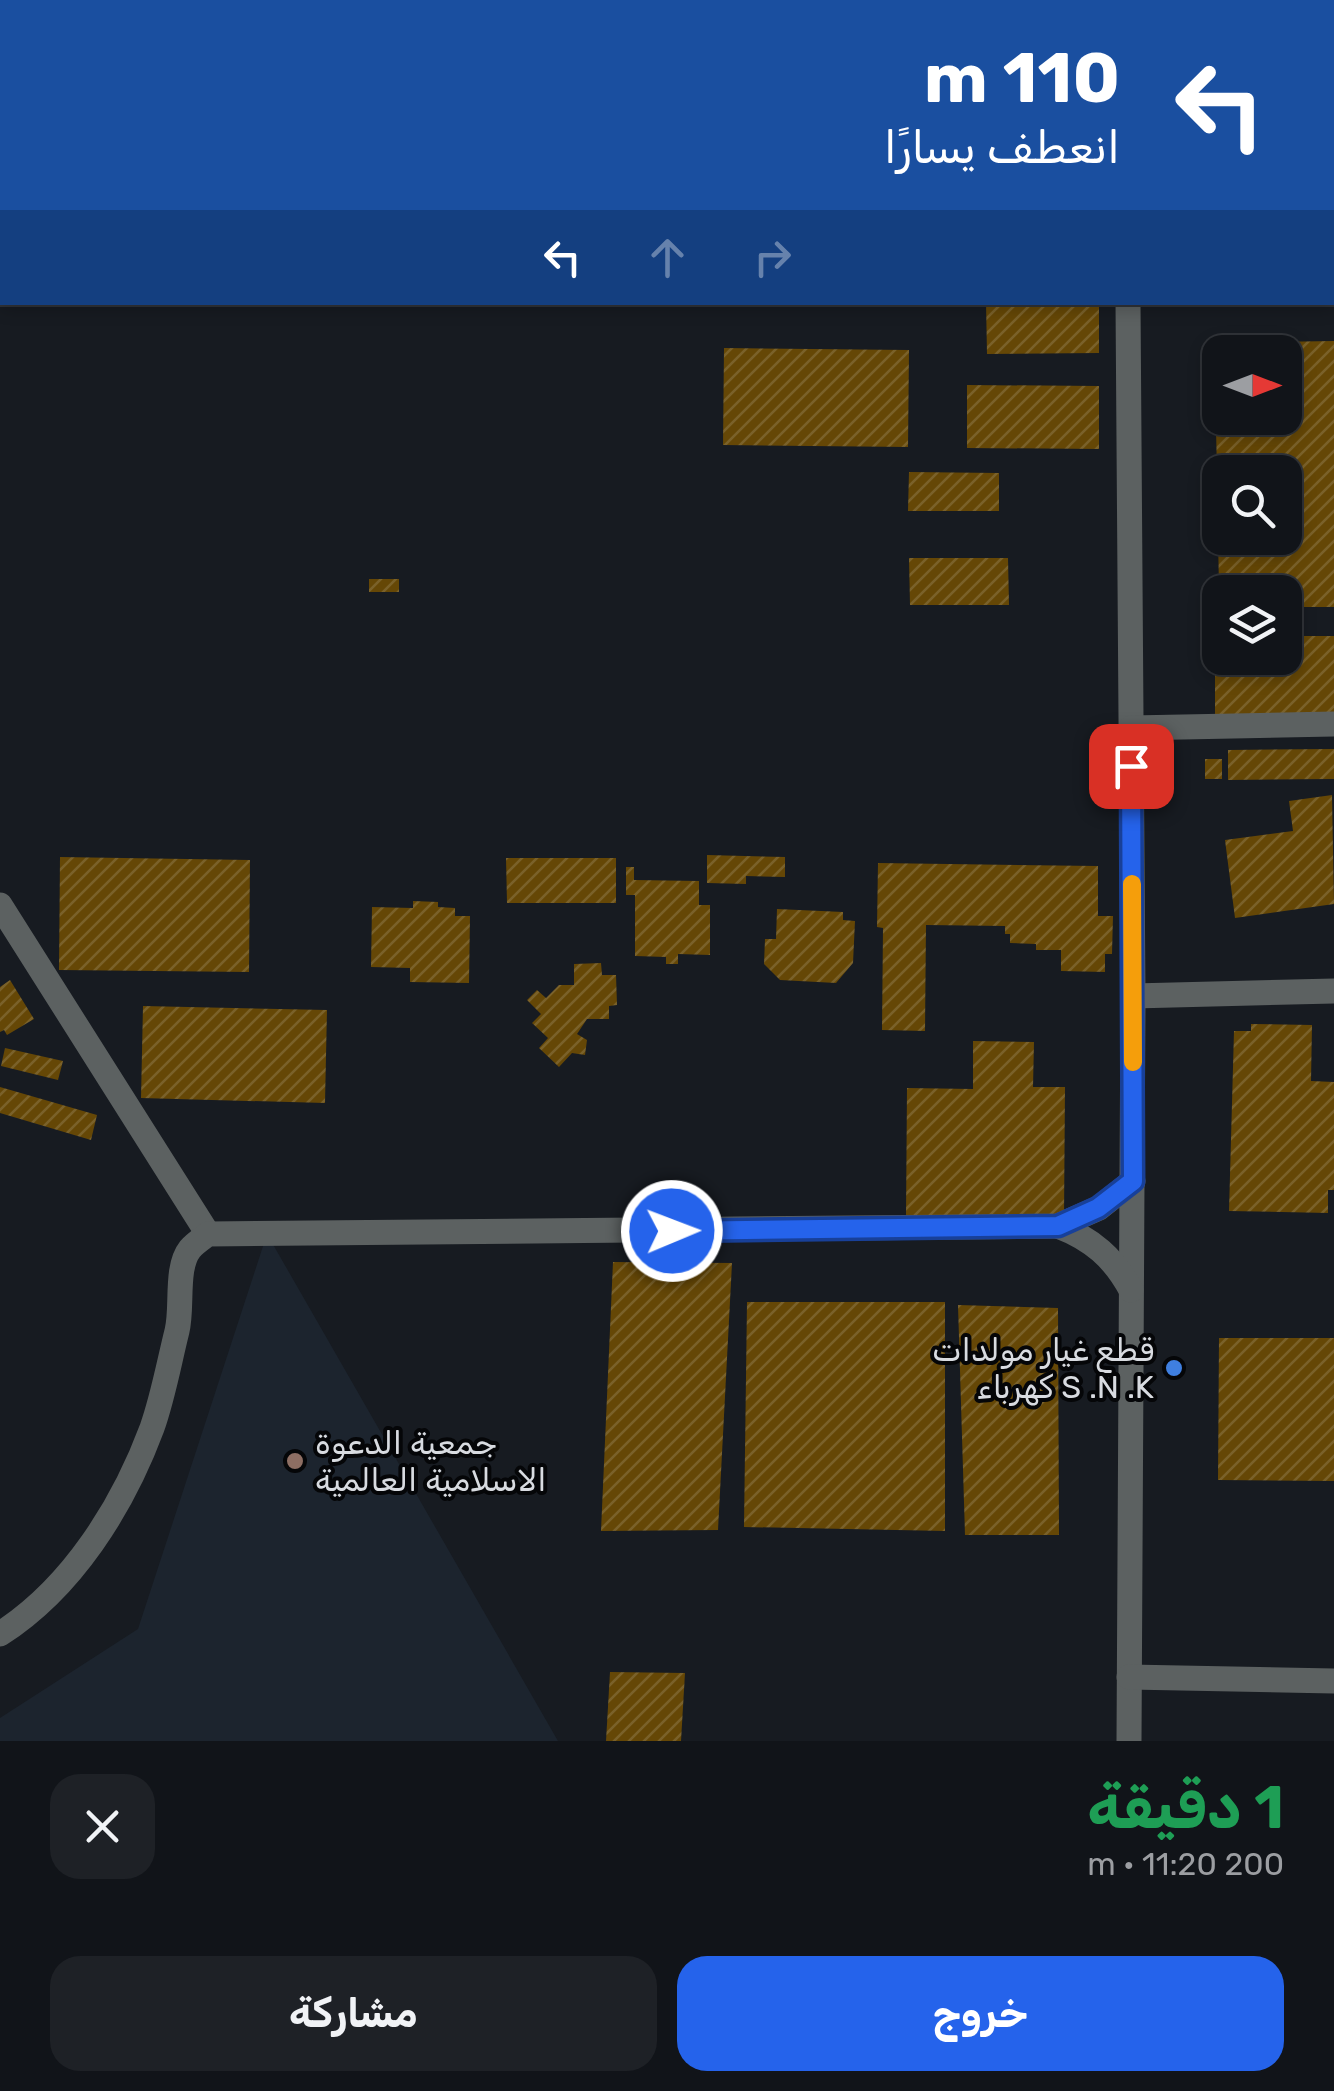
<!DOCTYPE html>
<html lang="ar">
<head>
<meta charset="utf-8">
<style>
	body { margin:0; font-family:Rubik,"Noto Sans Arabic",sans-serif; background:#1e2126; color:#f1f3f6; direction:rtl; height:100vh; display:flex; flex-direction:column; font-size:38px; white-space:nowrap }
	* { box-sizing:border-box; margin:0 }
	p { font-size:32px; color:#9c9ea2 }
	.icon { flex:none; width:55px; height:55px; fill:none; stroke:currentColor; stroke-width:2; stroke-linecap:round; stroke-linejoin:round }
	.map { position:relative; height:1741px; overflow:hidden; direction:ltr }
	.side { display:flex; flex-direction:column; background:#111419; flex:1 }
	.side>* { flex:none }
	.hud { position:absolute; left:0px; top:0px; width:1335px; height:305px; box-shadow:0 5px 15px #0003,0 0 0 2px #303338; direction:rtl; background:#1a4fa0; color:#fff; overflow:hidden }
	.needle { width:65px; rotate:90deg }
	.tools { position:absolute; left:1202px; top:335px; display:grid; gap:20px }
	.tools a { display:grid; place-items:center; width:100px; height:100px; border-radius:20px; background:#111419; box-shadow:0 5px 15px #0003,0 0 0 2px #303338; font-size:50px }
	.pin { position:absolute; display:grid; place-items:center; width:85px; height:85px; color:#fff; margin:-42px; border-radius:20px; box-shadow:0 5px 15px #0006 }
	.me { position:absolute; width:110px; margin:-55px; rotate:89deg; stroke-linejoin:round; filter:drop-shadow(0 0 8px #0008) }
	.turn { display:flex; align-items:center; gap:35px; height:210px; padding:0 50px; font-size:45px }
	.turn .icon { width:130px; height:130px; stroke-width:2.5 }
	.turn b { display:block; font-size:70px; line-height:85px }
	.lanes { display:flex; align-items:center; height:95px; padding:0 50px; background:#0003; justify-content:center; gap:50px; direction:ltr }
	.lanes .off { opacity:.35 }
	.round { display:grid; place-items:center; flex:none; width:105px; height:105px; border-radius:30px; background:#1e2126 }
	.overview { display:flex; align-items:center; justify-content:space-between; height:170px; padding:0 50px }
	h1 { font-size:60px; font-weight:700; line-height:75px; color:#1e9e55 }
	.button { display:flex; gap:20px; margin-top:auto; padding:20px 50px }
	.button a { flex:1; height:115px; border-radius:30px; background:#2563eb; color:#fff; font-size:40px; font-weight:700; line-height:115px; text-align:center }
	.button a+a { background:#1e2126; color:#f1f3f6 }
	.map>svg:first-child { display:block }
	.built { fill:#1c242e }
	.building { fill:url(#building-hatch); fill-rule:evenodd }
	.lines { fill:none; stroke-linecap:round; stroke-linejoin:round }
	.minor { stroke:#5c6161; stroke-width:25 }
	.route-casing { stroke:#184099; stroke-width:25 }
	.route { stroke:#2563eb; stroke-width:18 }
	.slow { stroke:#f59e0b; stroke-width:18 }
	.shop-dot { fill:#3f7fe0; stroke:#050608; stroke-width:4 }
	.education-dot { fill:#8d6e63; stroke:#050608; stroke-width:4 }
	.labels { text-anchor:middle; dominant-baseline:central; stroke-width:8; stroke-linejoin:round; paint-order:stroke }
	.poi-label { font-size:32px; fill:#d8dbe0; stroke:#050608; text-anchor:end }
</style>
</head>
<body>
<div class="map">
<svg width="1334" height="1741" viewBox="0 0 1334 1741">
	<defs>
		<pattern id="building-hatch" width="6" height="6" patternUnits="userSpaceOnUse" patternTransform="scale(2.5)"><rect width="6" height="6" fill="#654706"/><path d="M-1 1l2-2M0 6l6-6M5 7l2-2" fill="none" stroke="#7a612a"/></pattern>
	</defs>
	<rect width="100%" height="100%" fill="#171b21"/>
	<path class="built" d="M267 1234 558 1741H0V1718L138 1629Z"/>
	<g class="building">
		<path d="M986 302H1099V353L987 354Z"/>
		<path d="M1334 341V607H1285L1284 587 1219 588 1218 538H1285V472H1217L1214 343ZM1220 352H1285V418H1220Z"/>
		<path d="M724 348 909 350 908 447 723 445Z"/>
		<path d="M967 385 1099 386V449L967 448Z"/>
		<path d="M909 472 999 473V511H908Z"/>
		<path d="M909 558H1008L1009 605H910Z"/>
		<rect x="369" y="579" width="30" height="13"/>
		<path d="M1215 636H1220V658H1285V636H1334V718H1215Z"/>
		<path d="M1334 749V779L1228 780V750Z"/>
		<rect x="1205" y="759" width="17" height="20"/>
		<path d="M1332 795 1334 904 1235 918 1225 840 1293 831 1289 801Z"/>
		<path d="M707 855 785 857V877L746 876V884L707 883Z"/>
		<path d="M60 857 250 860 249 972 59 970Z"/>
		<path d="M506 858H616V903H507Z"/>
		<path d="M878 863 1098 866V916H1113L1112 954H1105V972L1061 971V950H1036V944L1010 943V934H1005V926L926 925 925 1031 882 1030 883 928 877 927Z"/>
		<path d="M626 867H634V880L699 881V905H710V955L678 954V964H666V957L635 956V895H626Z"/>
		<path d="M413 901 438 902V907L455 908V916H470L469 983 410 982V968L371 967 372 907 413 908Z"/>
		<path d="M777 909 843 912V920L855 921 853 963 836 983 780 980 764 964 765 939H776Z"/>
		<path d="M601 963 602 975H616L617 1005 609 1006V1019H587L577 1034 587 1040 585 1055 572 1053 559 1067 539 1048 548 1038 532 1023 541 1014 527 1000 537 990 546 998 559 985H574V964Z"/>
		<path d="M10 980 34 1019 7 1035 4 1030 0 1032V987Z"/>
		<path d="M143 1006 327 1010 325 1103 141 1098Z"/>
		<path d="M1251 1024 1312 1025 1311 1081 1334 1082V1190H1328V1213L1229 1211 1234 1031H1251Z"/>
		<path d="M973 1041 1034 1042 1033 1087H1065L1064 1217 906 1216 907 1088 973 1089Z"/>
		<path d="M5 1048 63 1061 58 1080 1 1066Z"/>
		<path d="M0 1087 97 1115 91 1140 0 1113Z"/>
		<path d="M613 1262 732 1263 718 1530 601 1531Z"/>
		<path d="M747 1302H945V1531L744 1527Z"/>
		<path d="M958 1305 1058 1308 1059 1535H965Z"/>
		<path d="M1219 1338H1334V1481L1218 1480Z"/>
		<path d="M610 1672 685 1673 681 1741H606Z"/>
	</g>
	<g class="lines">
		<g class="minor">
			<path d="M1122 0V2"/>
			<path d="M1332 17H1334"/>
			<path d="M1128 302 1133 996 1129 1741"/>
			<path d="M1131 728 1334 724"/>
			<path d="M0 905 208 1234"/>
			<path d="M1133 996 1334 991"/>
			<path d="M1058 1226C1092 1239 1114 1258 1131 1290"/>
			<path d="M0 1634C72 1588 123 1506 152 1428 163 1397 169 1363 177 1331 183 1307 175 1268 190 1249 195 1243 203 1238 208 1234L1058 1226 1099 1208 1133 1181"/>
			<path d="M1129 1677 1334 1681"/>
		</g>
	</g>
	<g class="lines">
		<g class="route-casing">
			<path id="route" d="M672 1231 1058 1226 1098 1208 1133 1181 1131 766"/>
		</g>
		<use href="#route" class="route"/>
		<path class="slow" d="M1132 884 1133 1062"/>
	</g>
	<circle class="shop-dot" cx="1174" cy="1368" r="10"/>
	<circle class="education-dot" cx="295" cy="1461" r="10"/>
	<g class="labels">
		<g class="poi-label">
			<text x="1154" y="1350">قطع غيار مولدات<tspan x="1154" dy="37">كهرباء S .N .K</tspan></text>
			<text x="315" y="1443" text-anchor="start">جمعية الدعوة<tspan x="315" dy="37">الاسلامية العالمية</tspan></text>
		</g>
	</g>
</svg>
<div class="tools">
<a><svg class="needle" viewBox="-14 -14 28 28"><path d="M0-13l5 13h-10z" fill="#e53935"/><path d="M0 13l5-13h-10z" fill="#9c9ea2"/></svg></a>
<a><svg class="icon" aria-label="search" viewBox="0 0 24 24"><circle cx="10" cy="10" r="6"/><path d="M15 15l6 6"/></svg></a>
<a><svg class="icon" aria-label="layers" viewBox="0 0 24 24"><path d="M12 4l9 5-9 5-9-5zM3 14l9 5 9-5"/></svg></a>
</div>
<div class="pin" style="left:1131px;top:766px;background:#d93025"><svg class="icon" aria-label="arrive" viewBox="0 0 24 24"><path d="M6 21V4h12l-3 4 3 4H6"/></svg></div>
<svg class="me" style="left:672px;top:1231px" viewBox="-20 -20 40 40"><circle r="17" fill="#2563eb" stroke="#fff" stroke-width="3"/><path d="M0-11L8 9 0 5-8 9z" fill="#fff"/></svg>
<div class="hud">
<div class="turn"><svg class="icon" aria-label="left" viewBox="0 0 24 24"><path d="M17 20v-9H6M10 6l-5 5 5 5"/></svg><div><b>110 m</b>انعطف يسارًا</div></div>
<div class="lanes"><svg class="icon" aria-label="left" viewBox="0 0 24 24"><path d="M17 20v-9H6M10 6l-5 5 5 5"/></svg><svg class="icon off" aria-label="ahead" viewBox="0 0 24 24"><path d="M12 20V5M6 11l6-6 6 6"/></svg><svg class="icon off" aria-label="right" viewBox="0 0 24 24"><path d="M7 20v-9h11M14 6l5 5-5 5"/></svg></div>
</div>
</div>
<section class="side">
<div class="overview"><div><h1>1 دقيقة</h1><p>200 m · 11:20</p></div><a class="round"><svg class="icon" aria-label="close" viewBox="0 0 24 24"><path d="M6 6l12 12M18 6L6 18"/></svg></a></div>
<div class="button"><a>خروج</a><a>مشاركة</a></div>
</section>
</body>
</html>
